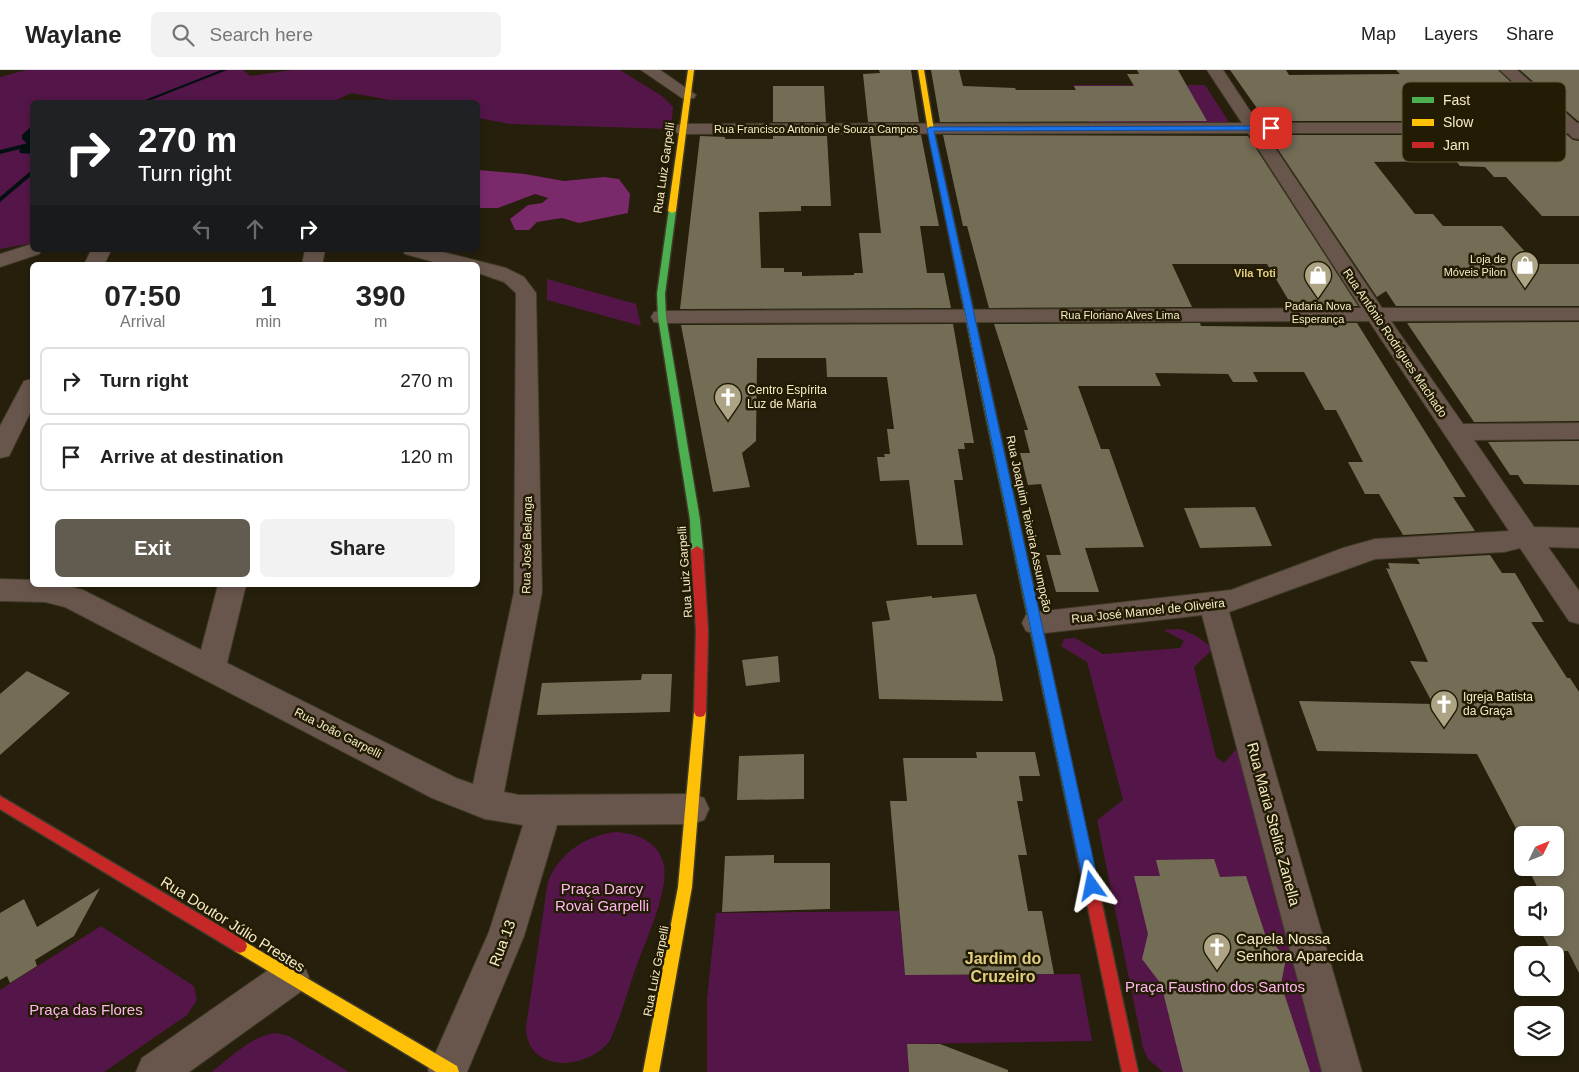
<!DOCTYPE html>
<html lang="en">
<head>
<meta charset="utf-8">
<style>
	body { margin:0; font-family:Helvetica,sans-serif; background:#f2f2f2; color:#222; height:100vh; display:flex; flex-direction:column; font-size:19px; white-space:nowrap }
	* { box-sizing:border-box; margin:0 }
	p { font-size:16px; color:#767676 }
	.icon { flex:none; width:28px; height:28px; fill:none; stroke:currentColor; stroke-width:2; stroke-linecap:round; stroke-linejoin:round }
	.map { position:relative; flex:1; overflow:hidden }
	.details { position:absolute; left:30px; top:192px; width:450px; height:325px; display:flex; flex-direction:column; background:#fff; border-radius:8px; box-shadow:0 2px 8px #0003 }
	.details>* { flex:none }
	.top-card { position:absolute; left:30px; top:30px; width:450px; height:152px; border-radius:8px; box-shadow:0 2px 8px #0003; background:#202124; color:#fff; overflow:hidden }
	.needle { width:32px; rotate:47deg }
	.tools { position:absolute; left:1514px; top:756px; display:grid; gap:10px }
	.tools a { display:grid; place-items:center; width:50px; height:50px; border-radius:8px; background:#fff; box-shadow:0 2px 8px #0003; font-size:25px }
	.pin { position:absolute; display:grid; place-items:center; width:42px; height:42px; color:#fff; margin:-21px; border-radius:10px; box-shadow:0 2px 8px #0006 }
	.me { position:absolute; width:55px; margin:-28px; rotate:348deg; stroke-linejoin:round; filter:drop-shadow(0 0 4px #0008) }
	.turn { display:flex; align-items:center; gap:18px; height:105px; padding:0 25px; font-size:22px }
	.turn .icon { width:65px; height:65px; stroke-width:2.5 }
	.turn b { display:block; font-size:35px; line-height:42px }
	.lanes { display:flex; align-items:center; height:48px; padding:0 25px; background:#0003; justify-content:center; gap:25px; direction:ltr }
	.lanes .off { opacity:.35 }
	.eta { display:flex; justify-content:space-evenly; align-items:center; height:85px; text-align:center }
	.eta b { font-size:30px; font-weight:700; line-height:35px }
	.primary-button { display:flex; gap:10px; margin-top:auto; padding:10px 25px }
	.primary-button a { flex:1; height:58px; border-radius:8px; background:#615c4f; color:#fff; font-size:20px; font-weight:700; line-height:58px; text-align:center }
	.primary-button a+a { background:#f2f2f2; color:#222 }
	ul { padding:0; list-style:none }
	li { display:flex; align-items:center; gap:15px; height:68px; margin:0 10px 8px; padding:0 15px; border:2px solid #e0e0e0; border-radius:8px }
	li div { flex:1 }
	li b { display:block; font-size:19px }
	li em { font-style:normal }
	header { display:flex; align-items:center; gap:30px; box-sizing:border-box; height:70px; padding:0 25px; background:#fff; border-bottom:1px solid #e0e0e0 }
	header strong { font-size:24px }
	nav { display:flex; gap:28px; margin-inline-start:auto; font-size:18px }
	.search { width:350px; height:45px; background:#f2f2f2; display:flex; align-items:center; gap:12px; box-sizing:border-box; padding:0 18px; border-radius:8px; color:#767676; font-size:19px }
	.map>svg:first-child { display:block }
	.green { fill:#541648 }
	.forest { fill:#7a296b }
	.water { fill:#031012 }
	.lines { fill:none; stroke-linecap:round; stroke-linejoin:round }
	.stream { fill:#031012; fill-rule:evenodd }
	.building { fill:#746d56 }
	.street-casing { stroke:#403b28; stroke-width:2 }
	.fast-casing { stroke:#403b28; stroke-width:3 }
	.slow-casing { stroke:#403b28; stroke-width:3 }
	.jam-casing { stroke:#403b28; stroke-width:3 }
	.street { fill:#68554b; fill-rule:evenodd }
	.fast { fill:#4caf50; fill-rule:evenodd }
	.slow { fill:#ffc107; fill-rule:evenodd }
	.jam { fill:#c62828; fill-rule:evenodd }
	.route { fill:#1a73e8; stroke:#114b97 }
	.labels { text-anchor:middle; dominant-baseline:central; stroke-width:5; stroke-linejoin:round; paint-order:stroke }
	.far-street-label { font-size:11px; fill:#f6ebc6; stroke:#231c05 }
	.far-poi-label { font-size:11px; fill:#f6ebc6; stroke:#231c05; text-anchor:end }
	.far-neighbourhood-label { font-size:11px; font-weight:bold; fill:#e2cd81; stroke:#231c05 }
	.street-label { font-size:12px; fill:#f6ebc6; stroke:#231c05 }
	.poi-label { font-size:12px; fill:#f6ebc6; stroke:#231c05; text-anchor:start }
	.near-street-label { font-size:15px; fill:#f6ebc6; stroke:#231c05 }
	.near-park-label { font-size:15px; fill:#ffb6f0; stroke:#231c05 }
	.near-poi-label { font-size:15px; fill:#f6ebc6; stroke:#231c05; text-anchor:start }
	.near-neighbourhood-label { font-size:16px; font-weight:bold; fill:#e2cd81; stroke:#231c05 }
	.key { fill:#231c05; stroke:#625a3f; stroke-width:1 }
	.key-label { font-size:14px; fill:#f6ebc6 }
</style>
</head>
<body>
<header>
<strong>Waylane</strong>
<div class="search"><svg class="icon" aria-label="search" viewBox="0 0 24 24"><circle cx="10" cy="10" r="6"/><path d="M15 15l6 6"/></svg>Search here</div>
<nav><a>Map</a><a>Layers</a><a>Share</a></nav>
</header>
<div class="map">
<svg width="1579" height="1002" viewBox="0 0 1579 1002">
	<rect width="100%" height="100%" fill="#251f0b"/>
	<g class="green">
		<path d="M26 0H243L250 6 292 0H620L662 26 673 37 671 59 510 54 478 48V32H400L352 23 332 32H32V173L0 179V7Z"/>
		<path d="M1073 15H1205L1229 52 1090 53Z"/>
		<path d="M547 209 636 234 641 256 547 230Z"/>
		<path d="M1179 559C1193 563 1202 569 1213 579L1194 597 1216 687 1224 693 1238 677 1322 1002H1163L1148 989 1143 978 1097 750 1123 730 1087 592 1061 576 1064 569 1075 568 1103 584 1180 578 1184 571 1163 560Z"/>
		<path d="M615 762C637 763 660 772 664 796 669 822 643 877 634 903 626 926 620 950 609 972 584 1002 526 1002 526 957L548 811C560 783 585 766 615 762Z"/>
		<path d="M899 841 905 905 1080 904 1092 971 907 974 909 1002H707V929L716 843Z"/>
		<path d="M101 856 194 916 197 930 187 945 104 1002H0V920Z"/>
		<path d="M276 963 289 966 349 1002H211C230 988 252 965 276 963Z"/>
	</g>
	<path class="forest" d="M478 100 525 104 564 111 604 107 619 109 630 124 628 143 579 153 562 148 537 152 529 160H515L510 149 528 135 542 133 548 128 535 124 498 138H478Z"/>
	<path class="water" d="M32 56V84L20 83 19 80 28 74 22 69V65Z"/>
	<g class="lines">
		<g class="stream">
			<path d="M221 0H227L146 32H140Z"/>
			<path d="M32 72V76L0 84V80Z"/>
			<path d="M32 100V105L0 132V127Z"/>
		</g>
	</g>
	<g class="building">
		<path d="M879 0H911L919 52H868L863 4 880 3Z"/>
		<path d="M931 0H959L963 16 1015 18 1016 20H1076L1074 16H1134L1127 4H1139L1137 0H1178L1207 51 940 52Z"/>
		<path d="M1230 0H1286L1289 5 1400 4 1396 0H1498L1552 51H1266Z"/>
		<path d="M1520 0H1579V51H1578Z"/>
		<path d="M773 16H824L826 52H773Z"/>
		<path d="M921 65 939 156H920L927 203H944L951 238 680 239 700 66 725 67V69H773V66H827L831 136H801V141L759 142 761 198H784V202H802V206L854 205V203H863L859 163H881L870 66Z"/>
		<path d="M943 65 1248 66 1358 236H1292L1267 194H1172L1192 237 989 238 967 156H963Z"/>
		<path d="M1276 65H1567L1573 70 1579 71V146H1542L1506 107H1494L1485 97 1460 96 1456 91 1374 92 1415 144H1433L1443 156H1502L1536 194H1579V236H1396L1386 221 1377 227 1269 66H1277Z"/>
		<path d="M1579 252V351L1474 352 1407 253Z"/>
		<path d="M1200 253 1201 256 1305 257 1302 253H1357L1466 427H1453L1475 461 1403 465 1379 424H1365L1348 392H1363L1336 340H1325L1304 302H1253L1258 312H1233L1228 304 1155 303 1161 316H1078L1101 379H1109L1144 477 1085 478 1099 522H1056L1046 485H1061L1041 414 1028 415 1020 383H1030L1024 360H1028L994 254Z"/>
		<path d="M953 254 974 373H964L965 379H958L963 410H954L963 475H917L909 410 880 411 877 387H885L884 384H890L887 359H894L887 307H827L826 288H757L756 371 742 383 750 417 713 422 681 255Z"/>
		<path d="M1579 371V415L1524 414 1518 405H1510L1488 372Z"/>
		<path d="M1255 437 1272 476 1200 478 1184 438Z"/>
		<path d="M1490 485 1502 503H1515L1544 552H1531L1567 608H1570L1579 622V903L1568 881H1551L1539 858H1557L1555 854V825H1541L1528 798H1555V765H1522V770L1477 684 1317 681 1299 631 1433 634 1410 591 1428 592 1386 498 1390 499 1388 493 1420 494 1417 489Z"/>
		<path d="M976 524 995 587 1003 631 879 629 872 552 890 550 886 531 932 526V528Z"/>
		<path d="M778 586 780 612 746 616 742 590Z"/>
		<path d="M27 601 70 623 0 685V624Z"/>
		<path d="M642 604H672L670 642 537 645 542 613 641 610Z"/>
		<path d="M976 682H1035L1040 706H1019L1023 731H1017L1027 785H1018L1028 841H1042L1054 904 905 905 890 731H907L903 688H977Z"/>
		<path d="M804 684V729L737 730 739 686Z"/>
		<path d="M774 785V793H830V839L722 842 725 786Z"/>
		<path d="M1214 789 1220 807 1246 806 1265 864 1286 888 1281 914 1310 1002H1183L1161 914 1142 889 1148 864 1134 806H1160L1156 790Z"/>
		<path d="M100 818 74 866 35 890 37 896 10 913 7 906 0 910V843L24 829 37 857Z"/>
		<path d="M907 974H940L1008 1000V1002H909Z"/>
	</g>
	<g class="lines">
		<g class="street-casing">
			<g id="street">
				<path d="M641 0H660L696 25 694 28H682Z"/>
				<path d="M1207 0H1223L1258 53H1557L1500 0H1517L1577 53H1579V69L1573 68 1568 63H1265L1382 238H1579V250L1391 251 1463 354 1579 353V369L1474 370 1534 457 1579 458V478L1548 477 1579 521V554L1569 551 1520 478 1504 482 1375 489 1229 542 1362 1002H1322L1202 545 1036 564 1026 561 1022 553 1026 545 1036 542 1231 520 1343 478 1375 469 1509 461 1369 251 662 253 654 252 651 247 654 242 662 241 1361 238 1248 63 683 64 677 63 675 59 677 55 683 54 1242 53Z"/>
				<path d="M32 174V180H42L39 184 0 197V184Z"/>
				<path d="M91 180H111L104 195H84Z"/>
				<path d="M305 180H325L322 195H302Z"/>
				<path d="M402 180H435L506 198 524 207 536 223 542 522 504 722 519 725 692 724 704 728 709 739 704 750 692 754 557 755 524 866 467 1002H429L428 1000 489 862 523 755 485 749 432 728 65 537 45 532 0 531V509L32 510V515H64L83 520 201 580 218 515H246L227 593 456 708 473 714 514 522 516 223 504 212 478 203V195H445L405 184Z"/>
				<path d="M32 309V339L9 386 0 388V356L24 311Z"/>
				<path d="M290 888 303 894 309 907 303 920 189 1002H136L142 988 277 894Z"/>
			</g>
		</g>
		<g class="fast-casing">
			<g id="fast">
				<path d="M669 139 676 141 665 224 666 247 700 450 703 480 697 484 691 480 690 450 658 247 657 224Z"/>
				<path d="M984 310 989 313 1082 741 1080 745 1075 747 1070 745 1068 741 979 313Z"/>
			</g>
		</g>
		<g class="slow-casing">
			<g id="slow">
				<path d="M688 0H694L676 141 672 143 668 141Z"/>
				<path d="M918 0H924L935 66 989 313 984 316 979 313 929 66Z"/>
				<path d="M700 637 704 638 706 642 692 817 659 1002H643L678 817 694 642 696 638Z"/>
				<path d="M240 869 457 996 459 1002H436L235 881 233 876 235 871Z"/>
			</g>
		</g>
		<g class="jam-casing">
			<g id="jam">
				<path d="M697 476 703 480 708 561 706 642 704 646 700 647 696 646 694 642 696 561 691 480Z"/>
				<path d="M0 726 245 871 247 876 245 881 240 883 235 881 0 739Z"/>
				<path d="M1075 735 1080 737 1082 741 1138 1002H1122L1068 741 1070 737Z"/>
			</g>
		</g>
		<use href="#street" class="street"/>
		<use href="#fast" class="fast"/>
		<use href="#slow" class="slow"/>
		<use href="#jam" class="jam"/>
	</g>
	<path class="route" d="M1271 56 1273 57V60L934 61 1099 816 1097 821 1092 823 1086 821 1084 816 927 59 930 57Z"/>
	<defs>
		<g id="shop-pin" transform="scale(1.4375)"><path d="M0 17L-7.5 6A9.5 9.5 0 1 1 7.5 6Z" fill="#ada485" stroke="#231c05"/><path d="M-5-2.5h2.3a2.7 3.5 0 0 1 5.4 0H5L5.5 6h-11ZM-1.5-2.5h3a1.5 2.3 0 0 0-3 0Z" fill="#fff"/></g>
		<g id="church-pin" transform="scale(1.4375)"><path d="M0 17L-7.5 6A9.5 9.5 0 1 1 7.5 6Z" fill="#ada485" stroke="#231c05"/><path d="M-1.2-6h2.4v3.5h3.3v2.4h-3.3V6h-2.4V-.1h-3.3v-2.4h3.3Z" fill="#fff"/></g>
	</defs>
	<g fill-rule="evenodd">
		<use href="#shop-pin" x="1525" y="195"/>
		<use href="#shop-pin" x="1318" y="205"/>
		<use href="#church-pin" x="728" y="327"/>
		<use href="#church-pin" x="1444" y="634"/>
		<use href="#church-pin" x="1217" y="877"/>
	</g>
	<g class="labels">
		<g class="far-street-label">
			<text x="816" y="59">Rua Francisco Antonio de Souza Campos</text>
			<text x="1120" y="245">Rua Floriano Alves Lima</text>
		</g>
		<g class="far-poi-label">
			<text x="1506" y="189">Loja de<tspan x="1506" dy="13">Móveis Pilon</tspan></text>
			<text x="1318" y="236" text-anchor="middle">Padaria Nova<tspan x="1318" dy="13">Esperança</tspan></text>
		</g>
		<g class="far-neighbourhood-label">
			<text x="1255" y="203">Vila Toti</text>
		</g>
		<g class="street-label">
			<text transform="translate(664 98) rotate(-82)">Rua Luiz Garpelli</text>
			<text transform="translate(1395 273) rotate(56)">Rua Antônio Rodrigues Machado</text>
			<text transform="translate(1029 454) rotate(78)">Rua Joaquim Teixeira Assumpção</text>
			<text transform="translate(527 475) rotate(-89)">Rua José Belanga</text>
			<text transform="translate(685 502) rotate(-94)">Rua Luiz Garpelli</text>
			<text transform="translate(1148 541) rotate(-6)">Rua José Manoel de Oliveira</text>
			<text transform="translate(338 663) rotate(27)">Rua João Garpelli</text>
			<text transform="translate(656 901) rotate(-79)">Rua Luiz Garpelli</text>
		</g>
		<g class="poi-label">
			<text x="747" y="320">Centro Espírita<tspan x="747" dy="14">Luz de Maria</tspan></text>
			<text x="1463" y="627">Igreja Batista<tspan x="1463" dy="14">da Graça</tspan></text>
		</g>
		<g class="near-street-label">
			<text transform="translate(1274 754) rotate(75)">Rua Maria Stelita Zanella</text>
			<text transform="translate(233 854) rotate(32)">Rua Doutor Júlio Prestes</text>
			<text transform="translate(502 873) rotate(-69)">Rua 13</text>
		</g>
		<g class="near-park-label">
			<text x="602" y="818">Praça Darcy<tspan x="602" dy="17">Rovai Garpelli</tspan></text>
			<text x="1215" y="916">Praça Faustino dos Santos</text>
			<text x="86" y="939">Praça das Flores</text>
		</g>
		<g class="near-poi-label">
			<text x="1236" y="868">Capela Nossa<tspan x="1236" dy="17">Senhora Aparecida</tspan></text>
		</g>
		<g class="near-neighbourhood-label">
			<text x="1003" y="888">Jardim do<tspan x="1003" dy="18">Cruzeiro</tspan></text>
		</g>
	</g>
	<rect x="1402" y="12" width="164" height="80" rx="8" class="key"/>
	<rect x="1412" y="27" width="22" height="6" fill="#4caf50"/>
	<rect x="1412" y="49" width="22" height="7" fill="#ffc107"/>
	<rect x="1412" y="72" width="22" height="6" fill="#c62828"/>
	<g class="key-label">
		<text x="1443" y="35">Fast</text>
		<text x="1443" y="57">Slow</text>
		<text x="1443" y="80">Jam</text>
	</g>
</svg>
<div class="tools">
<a><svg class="needle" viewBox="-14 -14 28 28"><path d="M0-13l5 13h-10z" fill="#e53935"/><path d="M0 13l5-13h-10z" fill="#767676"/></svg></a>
<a><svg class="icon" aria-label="sound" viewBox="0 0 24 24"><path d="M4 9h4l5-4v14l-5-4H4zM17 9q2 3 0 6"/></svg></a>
<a><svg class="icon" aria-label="search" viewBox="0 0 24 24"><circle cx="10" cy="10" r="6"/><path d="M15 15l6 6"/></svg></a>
<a><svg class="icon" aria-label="layers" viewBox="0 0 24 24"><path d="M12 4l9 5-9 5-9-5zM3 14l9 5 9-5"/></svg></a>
</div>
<div class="pin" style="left:1271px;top:58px;background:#d93025"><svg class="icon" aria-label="arrive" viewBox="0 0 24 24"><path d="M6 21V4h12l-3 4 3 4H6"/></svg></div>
<svg class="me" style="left:1092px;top:816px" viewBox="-20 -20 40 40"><path d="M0-17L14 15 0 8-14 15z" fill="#1a73e8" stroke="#fff" stroke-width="4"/></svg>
<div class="top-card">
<div class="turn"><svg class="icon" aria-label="right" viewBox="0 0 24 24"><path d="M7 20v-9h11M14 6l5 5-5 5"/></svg><div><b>270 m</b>Turn right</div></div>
<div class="lanes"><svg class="icon off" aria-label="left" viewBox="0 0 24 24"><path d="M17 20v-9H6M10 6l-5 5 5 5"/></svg><svg class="icon off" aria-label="ahead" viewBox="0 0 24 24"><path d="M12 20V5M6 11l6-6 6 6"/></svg><svg class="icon" aria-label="right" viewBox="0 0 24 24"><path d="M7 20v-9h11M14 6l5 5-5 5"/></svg></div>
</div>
<section class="details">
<div class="eta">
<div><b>07:50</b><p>Arrival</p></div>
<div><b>1</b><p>min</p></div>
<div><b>390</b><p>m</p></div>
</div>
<ul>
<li><svg class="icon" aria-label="right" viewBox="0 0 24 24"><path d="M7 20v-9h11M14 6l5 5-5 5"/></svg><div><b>Turn right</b></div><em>270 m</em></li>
<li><svg class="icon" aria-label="arrive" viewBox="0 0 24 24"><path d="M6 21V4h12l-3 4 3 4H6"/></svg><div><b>Arrive at destination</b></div><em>120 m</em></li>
</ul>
<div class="primary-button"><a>Exit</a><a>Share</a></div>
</section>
</div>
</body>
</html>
